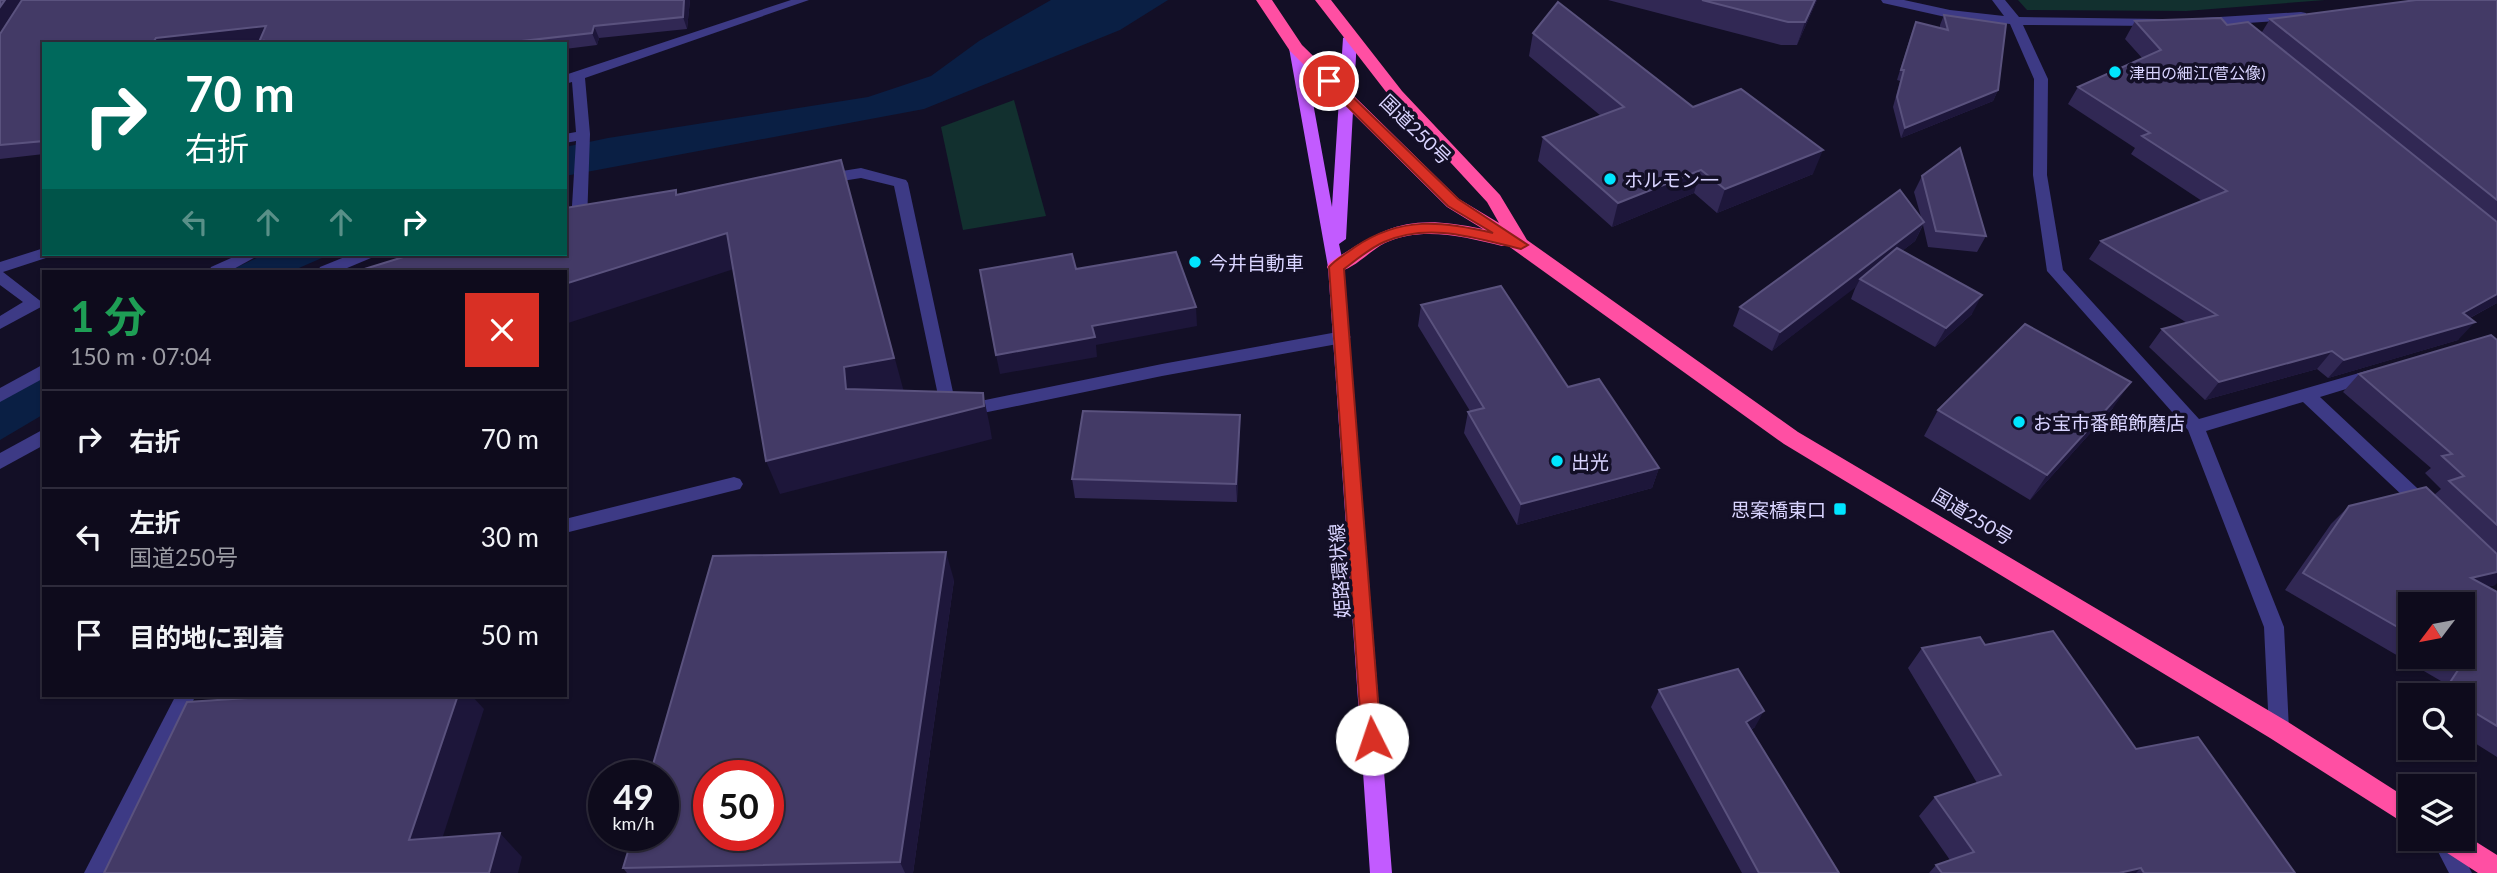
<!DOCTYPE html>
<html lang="ja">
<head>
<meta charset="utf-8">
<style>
	body { margin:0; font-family:Lato,"Noto Sans JP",sans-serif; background:#171425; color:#f1f3f6; height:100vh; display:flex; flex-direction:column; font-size:26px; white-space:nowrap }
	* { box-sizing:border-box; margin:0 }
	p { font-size:23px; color:#9b9ba3 }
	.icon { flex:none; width:38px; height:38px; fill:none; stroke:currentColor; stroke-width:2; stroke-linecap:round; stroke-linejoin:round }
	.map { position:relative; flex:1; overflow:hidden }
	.sheet { position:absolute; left:42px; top:270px; width:525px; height:427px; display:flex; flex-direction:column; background:#0e0b1c; border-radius:0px; box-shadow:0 2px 5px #0004,0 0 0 2px #2e2b3b }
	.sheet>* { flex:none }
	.guide { position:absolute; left:42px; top:42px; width:525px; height:214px; border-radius:0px; box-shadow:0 2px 5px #0004,0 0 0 2px #2e2b3b; background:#00695c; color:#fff; overflow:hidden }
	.needle { width:46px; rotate:238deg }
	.controls { position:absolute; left:2398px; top:592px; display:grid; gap:14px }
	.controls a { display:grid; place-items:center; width:77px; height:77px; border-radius:0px; background:#0e0b1c; box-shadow:0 2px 5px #0004,0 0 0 2px #2e2b3b; font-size:35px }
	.speed { position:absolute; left:588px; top:760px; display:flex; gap:14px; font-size:35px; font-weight:700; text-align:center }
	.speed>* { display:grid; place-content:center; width:91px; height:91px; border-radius:50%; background:#0e0b1c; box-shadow:0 2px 5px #0004,0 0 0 2px #2e2b3b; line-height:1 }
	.speed small { font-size:18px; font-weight:400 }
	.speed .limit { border:10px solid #d22; background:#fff; color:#111 }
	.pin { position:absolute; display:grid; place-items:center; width:60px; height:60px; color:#fff; margin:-30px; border:4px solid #fff; border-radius:50%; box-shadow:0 2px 7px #0007 }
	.me { position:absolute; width:77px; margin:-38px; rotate:356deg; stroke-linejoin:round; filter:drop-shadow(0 0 5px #0008) }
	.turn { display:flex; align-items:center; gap:24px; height:147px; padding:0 28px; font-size:32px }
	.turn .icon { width:91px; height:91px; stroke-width:2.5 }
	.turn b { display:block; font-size:49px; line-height:60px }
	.lanes { display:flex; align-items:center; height:66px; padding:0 28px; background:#0003; justify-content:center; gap:35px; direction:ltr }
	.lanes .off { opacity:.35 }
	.round { display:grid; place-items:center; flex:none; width:74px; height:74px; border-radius:0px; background:#171425 }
	.overview { display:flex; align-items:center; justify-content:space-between; height:119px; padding:0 28px }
	h1 { font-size:42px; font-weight:700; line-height:52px; color:#1e9e55 }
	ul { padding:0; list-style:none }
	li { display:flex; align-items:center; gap:21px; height:98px; padding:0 28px; border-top:2px solid #2e2b3b }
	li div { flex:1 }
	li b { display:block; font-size:26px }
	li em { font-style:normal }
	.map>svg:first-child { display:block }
	.green { fill:#12302f }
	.water { fill:#0a1f44 }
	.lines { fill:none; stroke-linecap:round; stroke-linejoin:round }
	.minor { fill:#3d3a85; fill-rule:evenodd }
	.major { fill:#c25bff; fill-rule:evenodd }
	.highway { fill:#ff4fa3; fill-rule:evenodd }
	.wall { fill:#312854; fill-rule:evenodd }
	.shaded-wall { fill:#1d163a }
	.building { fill:#433a66; stroke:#5a527e; stroke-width:2; fill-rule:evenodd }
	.route { fill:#d93025; stroke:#8d1f18; stroke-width:2 }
	.poi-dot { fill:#00e5ff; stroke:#130f26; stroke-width:2.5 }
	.labels { text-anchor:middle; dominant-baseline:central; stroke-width:7; stroke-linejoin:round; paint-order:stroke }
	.far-poi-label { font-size:16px; fill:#d9d4ff; stroke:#130f26; text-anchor:start }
	.street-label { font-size:19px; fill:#d9d4ff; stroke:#130f26 }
	.poi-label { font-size:19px; fill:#d9d4ff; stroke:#130f26; text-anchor:start }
</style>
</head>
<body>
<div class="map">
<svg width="2497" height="873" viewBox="0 0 2497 873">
	<rect width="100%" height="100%" fill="#130f26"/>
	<g class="green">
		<path d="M2018 0H2325L2186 11 2027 10Z"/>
		<path d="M1014 100 1046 216 963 230 941 127Z"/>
	</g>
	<g class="water">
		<path d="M1051 0H1168L1120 30 924 109 565 176V147L608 138 868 97 931 76 979 41Z"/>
		<path d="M265 254H331L292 271H229Z"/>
		<path d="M44 375V414L0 440V400Z"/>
	</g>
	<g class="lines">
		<g class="minor">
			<path d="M791 0H809L585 78 590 134 587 222 584 225H574L571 222 576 141 565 143V134L576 132 572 82 565 84V75Z"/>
			<path d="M1881 0H1904L1950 10 2004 16 1992 0H2005L2019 17 2163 19V25L2158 26 2023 25 2048 79 2047 175 2063 270 2199 419 2373 369 2381 375 2379 379 2320 397 2432 502 2435 507 2432 512 2426 514 2420 512 2303 402 2206 431 2284 627 2289 730 2286 737 2279 739 2272 737 2269 730 2264 627 2188 430 2047 271 2033 175 2034 79 2010 24 1950 18 1883 3Z"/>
			<path d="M2301 12 2306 13V19L2203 26 2197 22 2203 18Z"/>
			<path d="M861 168 906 180 908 183 956 406 1162 364 1343 331 1351 337 1343 343 1162 376 949 420 943 419 894 186 861 178 823 184 816 179 823 174Z"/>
			<path d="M44 248V254H51L49 257 3 272 43 303 41 307 0 329V316L23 302 0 285V262Z"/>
			<path d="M240 254H261L230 271H209L211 267Z"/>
			<path d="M352 254H374L371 258 340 271H318L320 267Z"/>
			<path d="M44 364V378L0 402V388Z"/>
			<path d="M44 429V445L0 469V453Z"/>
			<path d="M734 477 740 479 743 484 740 489 565 533V519Z"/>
			<path d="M176 695H196L107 873H84Z"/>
			<path d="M2431 838H2454L2472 873H2449Z"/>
		</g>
		<path class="major" d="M1350 34 1357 38 1346 239 1339 244 1344 267 1392 873H1370L1328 267 1289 48 1296 44 1303 48 1332 207 1343 38Z"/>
		<g class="highway">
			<path d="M1256 0H1272L1302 45 1459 199 1499 223 1487 202 1390 97 1315 0H1331L1402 91 1500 195 1527 240 1798 432 2288 722 2410 800V827L2270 738 1784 444 1507 245 1502 246C1464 237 1423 226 1385 243 1368 251 1348 277 1329 271L1327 267 1329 263C1389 223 1411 214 1483 229L1447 207 1290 51Z"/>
			<path d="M2462 833 2497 855V873H2478L2438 847 2434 838H2462Z"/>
		</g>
	</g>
	<g class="wall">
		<path d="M0 0H690L687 29 599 38 597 45 565 49V44H260L259 42 260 39 220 44H44V154L0 159V34L18 8 0 32Z"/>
		<path d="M1608 0H1817L1797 45H1781Z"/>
		<path d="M2497 0V303L2470 318 2458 340 2328 378 2317 369 2205 400 2149 347 2162 329 2187 323 2089 259 2101 241 2202 201 2131 154 2135 148 2068 104 2078 87 2143 59 2125 39 2135 21 2227 25 2262 32 2270 19Z"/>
		<path d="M1944 15 1998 90 1993 101 1901 138 1893 107 1900 81 1897 80 1912 32 1916 22 1940 28V25Z"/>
		<path d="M1533 33 1693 107 1813 174 1717 213 1694 193 1612 227 1538 161 1543 137 1601 116 1529 56Z"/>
		<path d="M1922 176 1986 236 1977 252 1928 247 1923 225 1915 241 1902 251 1972 314 1935 347 1851 299 1856 286 1772 351 1733 326 1740 307 1921 217 1914 192Z"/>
		<path d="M1421 305 1568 387 1659 468 1652 488 1517 525 1464 433 1468 412 1470 411 1418 326Z"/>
		<path d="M2497 340V572L2495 585 2487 587 2497 592V757L2462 735V695H2431L2441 681 2285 590 2331 524 2349 506 2434 495 2441 489 2425 473 2431 468 2343 392 2359 374ZM2410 604 2462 656H2410Z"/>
		<path d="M2113 408 2030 500 1924 436 1938 410Z"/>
		<path d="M1240 415 1237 502 1075 498 1072 479Z"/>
		<path d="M954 580 913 873H627L623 868Z"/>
		<path d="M1985 645 2136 749 2295 873H1929L1936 865 1950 860 1919 816 1935 797 1977 783 1908 668 1922 648Z"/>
		<path d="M1659 690 1755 727 1751 730 1839 873H1742L1651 707Z"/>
	</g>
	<g class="shaded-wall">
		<path d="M5 0H23L0 32V7Z"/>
		<path d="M684 0H690L687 29 683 17Z"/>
		<path d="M1815 0H1817L1797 45 1805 22Z"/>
		<path d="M266 26 274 38 220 44H152L156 38Z"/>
		<path d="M594 26 599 38 597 45 592 33Z"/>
		<path d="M1998 90 1993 101 1901 138 1905 128Z"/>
		<path d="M1823 150 1813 174 1717 213 1725 189Z"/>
		<path d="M841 160 904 392 846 389 844 367Z"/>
		<path d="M1701 170 1694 193 1612 227 1618 203Z"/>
		<path d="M1924 222 1915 241 1863 281 1860 279 1856 287 1772 351 1780 332Z"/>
		<path d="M727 233 740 267 565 324V284Z"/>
		<path d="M2497 294V303L2449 329 2475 322 2458 340 2328 378 2344 360 2463 313Z"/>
		<path d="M1982 295 1972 314 1935 347 1946 328Z"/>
		<path d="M1196 307 1197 326 1096 345 1097 357 1000 374 996 355 1092 326Z"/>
		<path d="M2332 351 2317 369 2205 400 2219 382Z"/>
		<path d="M2131 382 2113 408 2030 500 2047 475Z"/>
		<path d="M983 393 990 427 992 439 780 494 766 461Z"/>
		<path d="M1240 415V434L1237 502 1236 484Z"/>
		<path d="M1659 468 1652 488 1517 525 1521 504Z"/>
		<path d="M946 552 954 580 913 873H905L900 862Z"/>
		<path d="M2497 572V583L2495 585 2451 596 2471 578Z"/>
		<path d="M458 695H471L484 709 434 864 409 840Z"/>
		<path d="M1764 711 1755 727 1737 738 1746 722Z"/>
		<path d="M500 833 522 857 518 873H489Z"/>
		<path d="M2141 868 2136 873H2119Z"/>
	</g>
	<g class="building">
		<path d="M0 0H5L0 7Z"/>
		<path d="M22 0H684L683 17 594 26 592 33 496 44H262L263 41 259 42 266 26 156 38 152 44H44V141L0 145V34Z"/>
		<path d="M1702 0H1815L1805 22H1788Z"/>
		<path d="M2416 0H2497V200L2270 19Z"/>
		<path d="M1558 2 1693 107 1741 89 1823 150 1725 189 1701 170 1618 203 1543 137 1624 107 1533 33Z"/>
		<path d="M1944 15 2006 24 1998 90 1905 128 1897 97 1904 70H1901L1916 22 1948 30Z"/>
		<path d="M2221 18 2227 25 2248 22 2497 222V294L2463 313 2475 322 2344 360 2332 351 2219 382 2162 329 2217 315 2101 241 2227 191 2142 136 2150 133 2078 87 2161 50 2135 21Z"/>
		<path d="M1960 148 1986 236 1936 231 1922 176Z"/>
		<path d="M841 160 894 358 844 367 846 389 983 393 984 406 766 461 727 233 565 284V271H358L413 254H565V208L676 190V195Z"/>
		<path d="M1900 190 1924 222 1780 332 1740 307Z"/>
		<path d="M1897 248 1982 295 1946 328 1860 279Z"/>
		<path d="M1176 252 1196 307 1092 326 1095 337 996 355 980 270 1072 254 1076 269Z"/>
		<path d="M1501 286 1568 387 1599 379 1659 468 1521 504 1468 412 1484 408 1421 305Z"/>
		<path d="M2025 324 2131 382 2047 475 1938 410Z"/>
		<path d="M2491 335 2497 340V525L2449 481 2464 476 2442 456 2452 454 2359 374Z"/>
		<path d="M1083 411 1240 415 1236 484 1072 479Z"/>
		<path d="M2426 487 2497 554V572L2471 578 2497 592V726L2462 705V695H2446L2443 693 2462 664 2449 656H2462V604H2410V634L2303 573 2349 506Z"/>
		<path d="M946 552 900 862 623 868 633 835H663V775H650L713 556ZM709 775H768V835H709Z"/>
		<path d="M2053 631 2136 749 2198 737 2295 873H2144L2141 868 2119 873H1942L1936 865 1974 852 1935 797 2001 775 1922 648 1980 637 1985 645Z"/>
		<path d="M1738 669 1764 711 1746 722 1839 873H1759L1659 690Z"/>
		<path d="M295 695H458L409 840 500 833 489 873H104L187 702Z"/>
	</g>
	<path class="route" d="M1329 78 1334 79 1458 199 1528 245 1521 249C1475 238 1429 222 1384 242 1370 248 1356 260 1344 269L1381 739 1379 745 1372 748 1365 745 1362 739 1329 267C1336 259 1347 253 1355 247 1401 216 1442 221 1493 233L1448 206 1325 84 1323 81Z"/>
	<g class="poi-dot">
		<circle cx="2115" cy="72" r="7"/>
		<circle cx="1610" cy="179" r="7"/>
		<circle cx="1195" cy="262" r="7"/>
		<circle cx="2019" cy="422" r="7"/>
		<circle cx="1557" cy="461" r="7"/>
		<rect x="1833" y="502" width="14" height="14" rx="3.5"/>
	</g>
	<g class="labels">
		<g class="far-poi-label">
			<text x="2129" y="72">津田の細江(菅公像)</text>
		</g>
		<g class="street-label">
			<text transform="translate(1416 129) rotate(44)">国道250号</text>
			<text transform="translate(1973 516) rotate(31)">国道250号</text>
			<text transform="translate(1339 571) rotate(-94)">姫路環状線</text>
		</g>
		<g class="poi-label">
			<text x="1624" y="179">ホルモン一</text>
			<text x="1209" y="262">今井自動車</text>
			<text x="2033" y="422">お宝市番館飾磨店</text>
			<text x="1571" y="461">出光</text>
			<text x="1826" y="509" text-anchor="end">思案橋東口</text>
		</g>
	</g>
</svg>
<div class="controls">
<a><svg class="needle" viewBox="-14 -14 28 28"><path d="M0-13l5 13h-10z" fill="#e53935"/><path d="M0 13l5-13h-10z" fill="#9b9ba3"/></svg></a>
<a><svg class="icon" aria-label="search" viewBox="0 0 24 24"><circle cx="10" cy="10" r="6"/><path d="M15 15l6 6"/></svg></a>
<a><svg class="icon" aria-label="layers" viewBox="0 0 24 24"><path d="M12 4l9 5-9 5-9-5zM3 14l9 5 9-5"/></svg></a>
</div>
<div class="speed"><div>49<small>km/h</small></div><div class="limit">50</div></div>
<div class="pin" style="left:1329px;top:81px;background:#d93025"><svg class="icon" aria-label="arrive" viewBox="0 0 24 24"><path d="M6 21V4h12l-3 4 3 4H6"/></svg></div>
<svg class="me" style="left:1372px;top:739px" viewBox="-20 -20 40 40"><circle r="19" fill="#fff"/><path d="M0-13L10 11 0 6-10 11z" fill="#d93025"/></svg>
<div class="guide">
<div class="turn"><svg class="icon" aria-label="right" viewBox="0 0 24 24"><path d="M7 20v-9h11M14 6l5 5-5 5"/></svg><div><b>70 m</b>右折</div></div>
<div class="lanes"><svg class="icon off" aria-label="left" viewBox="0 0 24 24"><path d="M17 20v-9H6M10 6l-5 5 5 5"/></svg><svg class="icon off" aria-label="ahead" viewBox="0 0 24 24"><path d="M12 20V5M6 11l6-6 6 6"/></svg><svg class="icon off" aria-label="ahead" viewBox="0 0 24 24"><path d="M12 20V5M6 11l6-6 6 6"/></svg><svg class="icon" aria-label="right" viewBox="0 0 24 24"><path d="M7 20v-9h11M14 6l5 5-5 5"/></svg></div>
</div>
<section class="sheet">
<div class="overview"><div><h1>1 分</h1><p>150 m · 07:04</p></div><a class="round" style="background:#d93025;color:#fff"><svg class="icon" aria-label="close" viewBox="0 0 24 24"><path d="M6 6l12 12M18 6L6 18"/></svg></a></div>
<ul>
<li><svg class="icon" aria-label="right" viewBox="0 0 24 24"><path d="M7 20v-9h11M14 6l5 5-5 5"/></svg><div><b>右折</b></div><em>70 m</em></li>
<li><svg class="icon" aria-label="left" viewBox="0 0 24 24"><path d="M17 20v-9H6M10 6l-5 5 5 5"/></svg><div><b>左折</b><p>国道250号</p></div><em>30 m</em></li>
<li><svg class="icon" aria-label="arrive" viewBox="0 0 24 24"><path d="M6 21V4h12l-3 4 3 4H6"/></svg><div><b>目的地に到着</b></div><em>50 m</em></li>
</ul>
</section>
</div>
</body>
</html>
